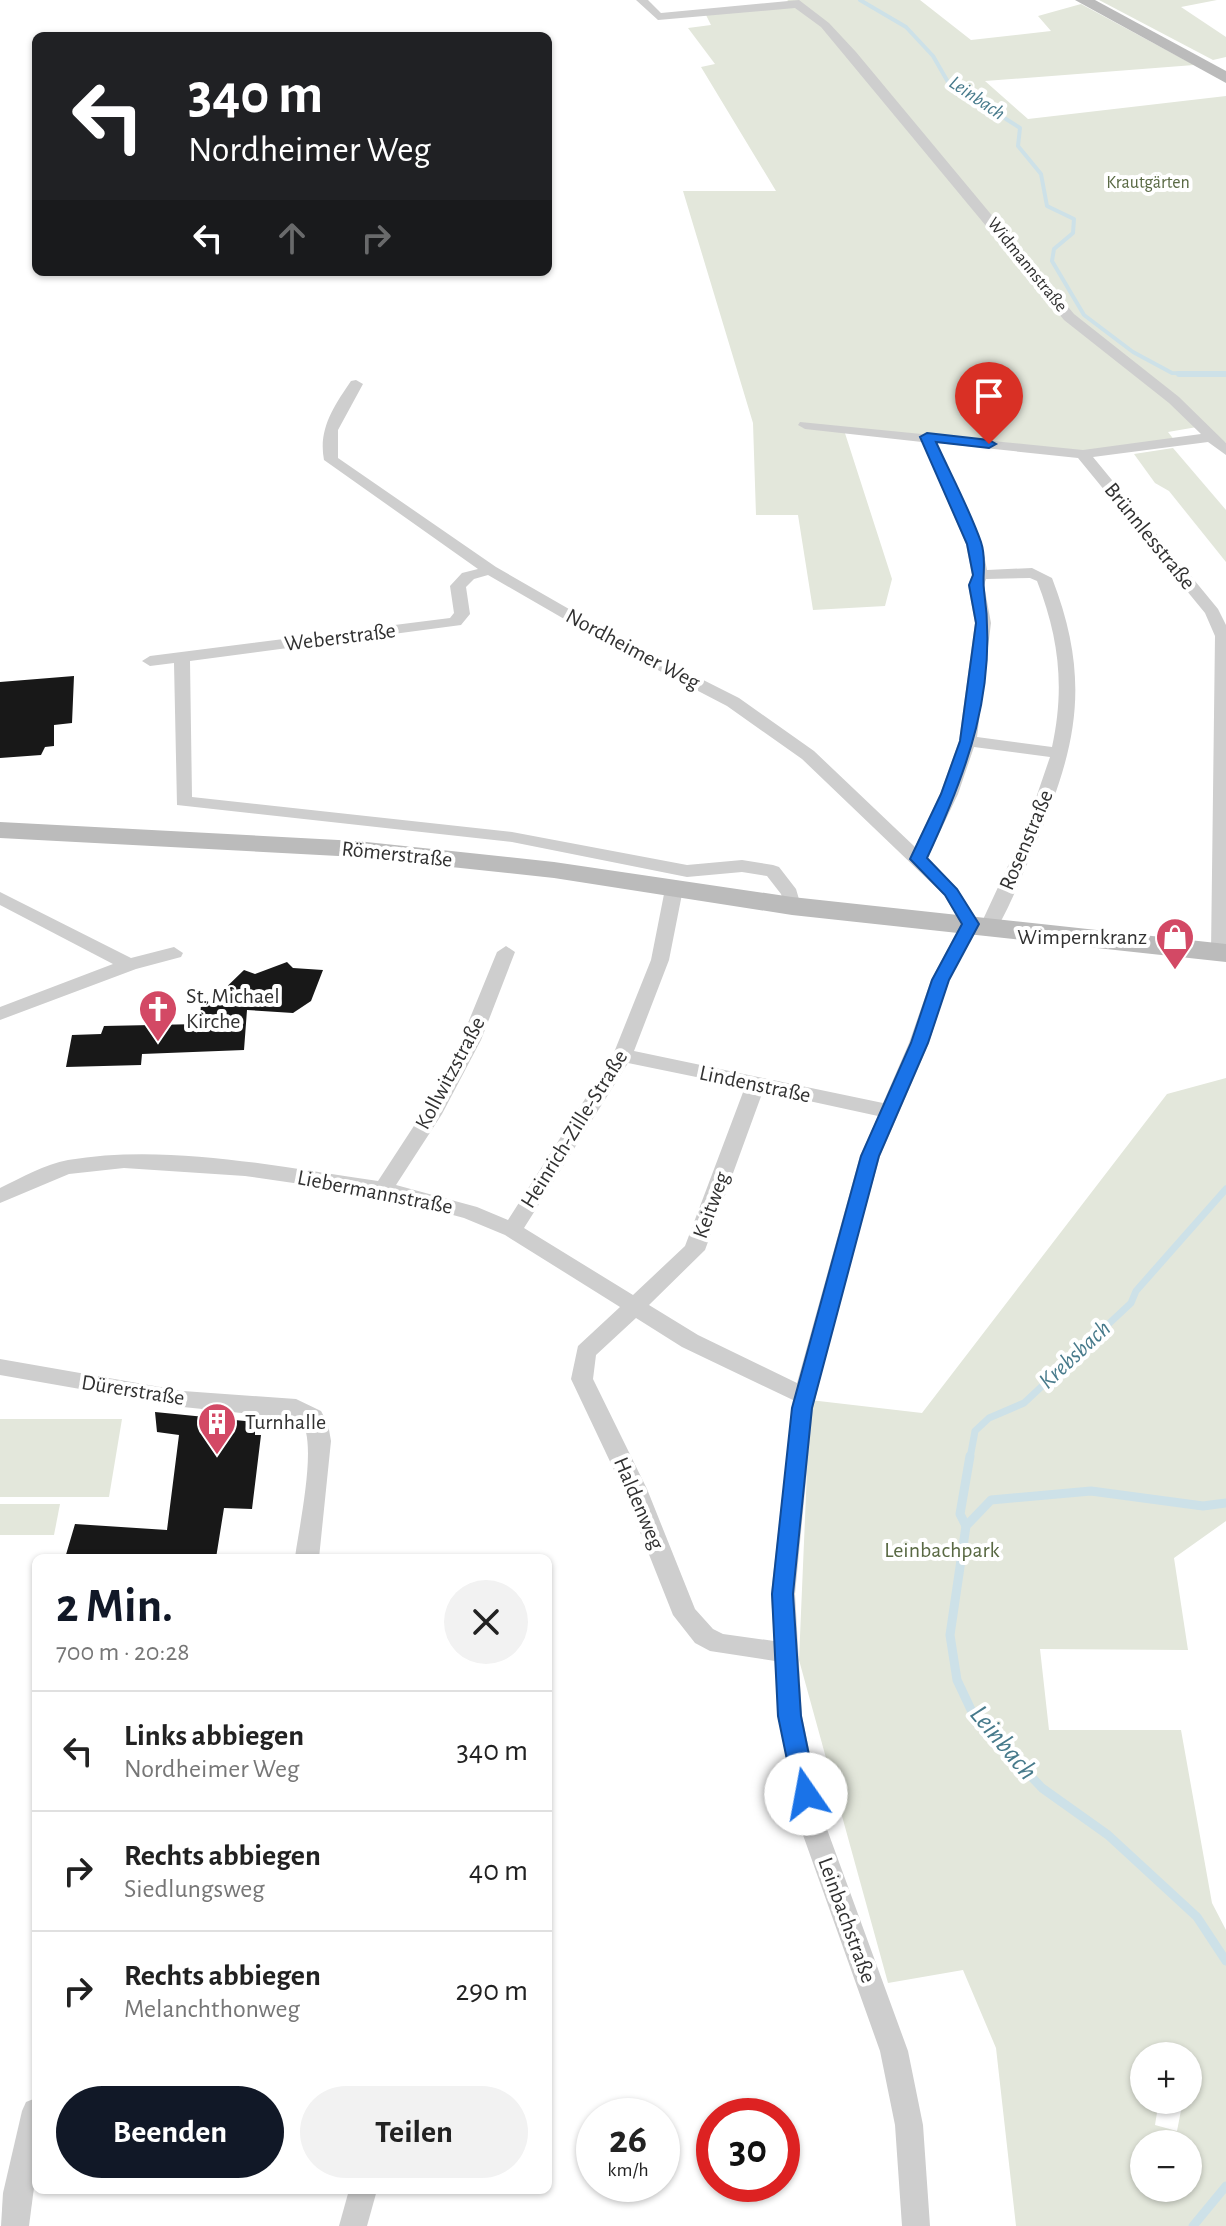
<!DOCTYPE html>
<html lang="de">
<head>
<meta charset="utf-8">
<style>
	body { margin:0; font-family:"Alegreya Sans",sans-serif; background:#f2f2f2; color:#222; height:100vh; display:flex; flex-direction:column; font-size:30px; white-space:nowrap }
	* { box-sizing:border-box; margin:0 }
	p { font-size:26px; color:#767676 }
	.icon { flex:none; width:44px; height:44px; fill:none; stroke:currentColor; stroke-width:2; stroke-linecap:round; stroke-linejoin:round }
	.map { position:relative; flex:1; overflow:hidden }
	.sheet { position:absolute; left:32px; top:1554px; width:520px; height:640px; display:flex; flex-direction:column; background:#fff; border-radius:12px; box-shadow:0 2px 6px #0004 }
	.sheet>* { flex:none }
	.hud { position:absolute; left:32px; top:32px; width:520px; height:244px; border-radius:12px; box-shadow:0 2px 6px #0004; background:#202124; color:#fff; overflow:hidden }
	.buttons { position:absolute; left:1130px; top:2042px; display:grid; gap:16px }
	.buttons a { display:grid; place-items:center; width:72px; height:72px; border-radius:50%; background:#fff; box-shadow:0 2px 6px #0004; font-size:40px }
	.speed { position:absolute; left:576px; top:2098px; display:flex; gap:16px; font-size:40px; font-weight:700; text-align:center }
	.speed>* { display:grid; place-content:center; width:104px; height:104px; border-radius:50%; background:#fff; box-shadow:0 2px 6px #0004; line-height:1 }
	.speed small { font-size:20px; font-weight:400 }
	.speed .limit { border:12px solid #d22; background:#fff; color:#111 }
	.pin { position:absolute; display:grid; place-items:center; width:68px; height:68px; color:#fff; margin:-82px -34px; border-radius:50% 50% 50% 0; rotate:-45deg; box-shadow:0 0 8px #0007 }
	.pin .icon { rotate:45deg }
	.me { position:absolute; width:88px; margin:-44px; rotate:348deg; stroke-linejoin:round; filter:drop-shadow(0 0 6px #0008) }
	.turn { display:flex; align-items:center; gap:28px; height:168px; padding:0 24px; font-size:36px }
	.turn .icon { width:104px; height:104px; stroke-width:2.5 }
	.turn b { display:block; font-size:56px; line-height:68px }
	.lanes { display:flex; align-items:center; height:76px; padding:0 24px; background:#0003; justify-content:center; gap:40px; direction:ltr }
	.lanes .off { opacity:.35 }
	.round { display:grid; place-items:center; flex:none; width:84px; height:84px; border-radius:42px; background:#f2f2f2 }
	.summary { display:flex; align-items:center; justify-content:space-between; height:136px; padding:0 24px }
	h1 { font-size:48px; font-weight:700; line-height:60px; color:#111827 }
	.cta { display:flex; gap:16px; margin-top:auto; padding:16px 24px }
	.cta a { flex:1; height:92px; border-radius:48px; background:#111827; color:#fff; font-size:32px; font-weight:700; line-height:92px; text-align:center }
	.cta a+a { background:#f2f2f2; color:#222 }
	ul { padding:0; list-style:none }
	li { display:flex; align-items:center; gap:24px; height:120px; padding:0 24px; border-top:2px solid #e0e0e0 }
	li div { flex:1 }
	li b { display:block; font-size:30px }
	li em { font-style:normal }
	.map>svg:first-child { display:block }
	.green { fill:#e3e7db; fill-rule:evenodd }
	.lines { fill:none; stroke-linecap:round; stroke-linejoin:round }
	.stream-far3 { stroke:#cde1e8; stroke-width:4 }
	.stream-far2 { stroke:#cde1e8; stroke-width:6 }
	.stream-far1 { stroke:#cde1e8; stroke-width:7 }
	.stream { stroke:#cde1e8; stroke-width:9 }
	.building { fill:#181818 }
	.minor { fill:#cecece; fill-rule:evenodd }
	.secondary { fill:#bbb; fill-rule:evenodd }
	.route { fill:#1a73e8; stroke:#114b97; stroke-width:2 }
	.labels { text-anchor:middle; dominant-baseline:central; stroke-width:8; stroke-linejoin:round; paint-order:stroke }
	.far-park-label { font-size:18px; fill:#596943; stroke:#fff }
	.far-street-label { font-size:18px; fill:#313131; stroke:#fff }
	.far-water-label { font-size:20px; font-style:italic; fill:#477a8b; stroke:#fff }
	.street-label { font-size:22px; fill:#313131; stroke:#fff }
	.poi-label { font-size:22px; fill:#313131; stroke:#fff; text-anchor:start }
	.park-label { font-size:22px; fill:#596943; stroke:#fff }
	.water-label { font-size:24px; font-style:italic; fill:#477a8b; stroke:#fff }
	.near-water-label { font-size:28px; font-style:italic; fill:#477a8b; stroke:#fff }
</style>
</head>
<body>
<div class="map">
<svg width="1226" height="2226" viewBox="0 0 1226 2226">
	<rect width="100%" height="100%" fill="#fff"/>
	<g class="green">
		<path d="M787 0H920L971 40 1051 31 1038 16 1081 4 1194 65 985 81 1028 119 1226 96V443L1197 427 1168 432 1175 441 1083 453 843 427 892 579 885 606 813 610 798 515H756L753 423 683 191H776L701 67 715 64 688 28 711 25 706 15 792 4Z"/>
		<path d="M1099 0H1217L1181 7 1226 37V57L1213 60Z"/>
		<path d="M1173 448 1226 510V562L1169 491 1155 483 1134 454Z"/>
		<path d="M1226 1078V1521L1174 1558 1188 1650 1040 1649 1049 1730H1181L1212 1903 1226 1930V2226H1016L996 2048 963 1970 888 1983 799 1660 810 1400 922 1413 1167 1094ZM1144 2056H1188V2100H1183L1177 2131 1155 2125 1159 2100H1144ZM1144 2144H1188V2188H1144Z"/>
		<path d="M0 1419H122L109 1497H0Z"/>
		<path d="M0 1504H60L54 1535H0Z"/>
	</g>
	<g class="lines">
		<path class="stream-far3" d="M860 0 906 27 933 56 948 82 1020 128 1018 146 1041 174 1047 206 1074 219 1073 233 1054 249 1052 261 1084 315 1133 352 1172 373 1226 374"/>
		<path class="stream-far2" d="M1179 374H1225"/>
		<path class="stream-far1" d="M970 1458 975 1431 989 1418 1024 1403 1131 1303 1136 1291 1226 1189"/>
		<g class="stream">
			<path d="M1226 1503 1203 1506 1091 1491 991 1500 966 1526 950 1635 957 1680 974 1716 1042 1788 1108 1835 1197 1917 1226 1961"/>
			<path d="M966 1526 960 1514 970 1456"/>
			<path d="M1193 2226 1226 2186"/>
		</g>
	</g>
	<g class="building">
		<path d="M74 676 72 723 54 725V746L45 747 41 755 0 758V682Z"/>
		<path d="M287 962 293 968 323 970 311 1001 293 1013 247 1010 244 1050 142 1054 141 1065 66 1067 72 1035 101 1034 104 1026 200 1024 201 1002 212 1001 244 970 255 974Z"/>
		<path d="M155 1412 255 1422V1435H261L252 1509 224 1508 216 1558H65L75 1524 167 1530 179 1435 157 1432Z"/>
	</g>
	<g class="lines">
		<g class="minor">
			<path d="M636 0H648L661 13 799 0 829 23 856 52 1074 314 1179 397 1226 443V455L1208 442 1093 457 1218 609 1226 625V956L1220 958 1211 952 1215 636 1205 613 1078 458 937 443 982 544 987 570 1032 568 1052 578C1093 684 1076 751 1032 852 1021 878 1010 906 996 930L989 932 980 926 1026 827 1050 757 974 747 958 794 927 859 957 888 979 924 949 980 929 1043 880 1156 833 1326 813 1408 795 1594 802 1716 824 1821 908 2051 923 2125 930 2226H902L895 2125 880 2051 798 1821 778 1716 775 1661 710 1651 695 1643 673 1615 623 1489 571 1379 578 1346 620 1307 505 1235 464 1218 383 1196 245 1176 124 1168 69 1174 0 1203V1188C21 1178 45 1164 68 1160 167 1143 279 1167 378 1181L423 1112 461 1040 497 952 506 946 515 952 481 1040 442 1114 396 1185 477 1207 508 1220 613 1055 651 960 665 889 674 883 683 889 669 960 634 1051 883 1103 909 1043 931 980 961 924 944 895 802 759 727 706 604 642 488 575 474 579 466 587 470 614 461 625 190 661 192 797 512 832 687 865 742 860 773 865 779 867 796 889 801 906 798 910H786L781 894 767 876 742 872 687 877 512 842 177 805 174 663 150 666 142 661 150 656 450 618 454 613 450 586 462 573 478 569 324 460C318 429 334 406 351 381L356 380 363 384 338 430V458L496 567 616 636 739 698 814 751 915 847 940 794 959 741 975 623 968 585 972 575 966 544 922 442 805 429 798 425 800 422 1083 450 1201 434 1169 403 1064 320 821 27 795 8 658 20ZM1030 578 1037 581C1059 637 1065 688 1052 747L977 737 991 623 984 585 986 579ZM628 1063 745 1087 685 1246 633 1295 524 1228ZM763 1091 878 1116 860 1156 797 1383 698 1335 649 1305 705 1250ZM636 1318 682 1347 793 1400 771 1594 774 1641 723 1634 713 1629 695 1609 647 1489 593 1379 596 1355Z"/>
			<path d="M0 892 131 958 174 947 183 953 181 957 136 969 0 1020V1007L113 964 0 905Z"/>
			<path d="M0 1359 183 1391 296 1399 321 1411 328 1424 331 1441 319 1558H295C298 1531 320 1435 299 1419L183 1407 0 1375Z"/>
			<path d="M36 2098V2172L29 2226H1L3 2193 22 2111 26 2102Z"/>
			<path d="M349 2190H377L367 2226H339Z"/>
		</g>
		<g class="secondary">
			<path d="M1075 0H1095L1226 71V83Z"/>
			<path d="M0 822 357 841 554 862 792 897 1226 944V962L792 915 554 878 357 857 0 838Z"/>
		</g>
	</g>
	<path class="route" d="M927 433 989 440 996 444 989 448 936 442C951 475 969 508 981 542 987 560 982 574 984 590 998 688 968 770 927 858L957 889 979 924 949 980 928 1043 879 1156 812 1408 793 1594 801 1716 817 1794 814 1802 806 1804 798 1802 794 1794 778 1716 772 1594 792 1408 861 1156 911 1043 932 980 962 924 945 895 910 859 941 794 960 741 976 623 969 585 973 575 967 544 920 437Z"/>
	<defs>
		<g id="shop-pin" transform="scale(2)"><path d="M0 17L-7.5 6A9.5 9.5 0 1 1 7.5 6Z" fill="#d34965" stroke="#fff"/><path d="M-5-2.5h2.3a2.7 3.5 0 0 1 5.4 0H5L5.5 6h-11ZM-1.5-2.5h3a1.5 2.3 0 0 0-3 0Z" fill="#fff"/></g>
		<g id="church-pin" transform="scale(2)"><path d="M0 17L-7.5 6A9.5 9.5 0 1 1 7.5 6Z" fill="#d34965" stroke="#fff"/><path d="M-1.2-6h2.4v3.5h3.3v2.4h-3.3V6h-2.4V-.1h-3.3v-2.4h3.3Z" fill="#fff"/></g>
		<g id="building-pin" transform="scale(2)"><path d="M0 17L-7.5 6A9.5 9.5 0 1 1 7.5 6Z" fill="#d34965" stroke="#fff"/><path d="M-4-6H4V6H1V3H-1V6H-4ZM-2.5-4.3h1.7v1.8h-1.7ZM.8-4.3h1.7v1.8H.8ZM-2.5-1h1.7V.8h-1.7ZM.8-1h1.7V.8H.8Z" fill="#fff"/></g>
	</defs>
	<g fill-rule="evenodd">
		<use href="#shop-pin" x="1175" y="937"/>
		<use href="#church-pin" x="158" y="1009"/>
		<use href="#building-pin" x="217" y="1422"/>
	</g>
	<g class="labels">
		<g class="far-park-label">
			<text x="1148" y="183">Krautgärten</text>
		</g>
		<g class="far-street-label">
			<text transform="translate(1027 265) rotate(51)">Widmannstraße</text>
		</g>
		<g class="far-water-label">
			<text transform="translate(977 98) rotate(34)">Leinbach</text>
		</g>
		<g class="street-label">
			<text transform="translate(1150 536) rotate(51)">Brünnlesstraße</text>
			<text transform="translate(340 637) rotate(-7)">Weberstraße</text>
			<text transform="translate(633 649) rotate(28)">Nordheimer Weg</text>
			<text transform="translate(1026 840) rotate(-67)">Rosenstraße</text>
			<text transform="translate(397 854) rotate(6)">Römerstraße</text>
			<text transform="translate(450 1073) rotate(-62)">Kollwitzstraße</text>
			<text transform="translate(755 1084) rotate(12)">Lindenstraße</text>
			<text transform="translate(574 1129) rotate(-58)">Heinrich-Zille-Straße</text>
			<text transform="translate(375 1192) rotate(11)">Liebermannstraße</text>
			<text transform="translate(711 1205) rotate(-70)">Keitweg</text>
			<text transform="translate(133 1390) rotate(9)">Dürerstraße</text>
			<text transform="translate(639 1503) rotate(67)">Haldenweg</text>
			<text transform="translate(847 1920) rotate(70)">Leinbachstraße</text>
		</g>
		<g class="poi-label">
			<text x="1147" y="937" text-anchor="end">Wimpernkranz</text>
			<text x="186" y="996">St. Michael<tspan x="186" dy="25">Kirche</tspan></text>
			<text x="245" y="1422">Turnhalle</text>
		</g>
		<g class="park-label">
			<text x="942" y="1550">Leinbachpark</text>
		</g>
		<g class="water-label">
			<text transform="translate(1075 1355) rotate(-43)">Krebsbach</text>
		</g>
		<g class="near-water-label">
			<text transform="translate(1003 1743) rotate(50)">Leinbach</text>
		</g>
	</g>
</svg>
<div class="buttons">
<a>+</a>
<a>−</a>
</div>
<div class="speed"><div>26<small>km/h</small></div><div class="limit">30</div></div>
<div class="pin" style="left:989px;top:444px;background:#d93025"><svg class="icon" aria-label="arrive" viewBox="0 0 24 24"><path d="M6 21V4h12l-3 4 3 4H6"/></svg></div>
<svg class="me" style="left:806px;top:1794px" viewBox="-20 -20 40 40"><circle r="19" fill="#fff"/><path d="M0-13L10 11 0 6-10 11z" fill="#1a73e8"/></svg>
<div class="hud">
<div class="turn"><svg class="icon" aria-label="left" viewBox="0 0 24 24"><path d="M17 20v-9H6M10 6l-5 5 5 5"/></svg><div><b>340 m</b>Nordheimer Weg</div></div>
<div class="lanes"><svg class="icon" aria-label="left" viewBox="0 0 24 24"><path d="M17 20v-9H6M10 6l-5 5 5 5"/></svg><svg class="icon off" aria-label="ahead" viewBox="0 0 24 24"><path d="M12 20V5M6 11l6-6 6 6"/></svg><svg class="icon off" aria-label="right" viewBox="0 0 24 24"><path d="M7 20v-9h11M14 6l5 5-5 5"/></svg></div>
</div>
<section class="sheet">
<div class="summary"><div><h1>2 Min.</h1><p>700 m · 20:28</p></div><a class="round"><svg class="icon" aria-label="close" viewBox="0 0 24 24"><path d="M6 6l12 12M18 6L6 18"/></svg></a></div>
<ul>
<li><svg class="icon" aria-label="left" viewBox="0 0 24 24"><path d="M17 20v-9H6M10 6l-5 5 5 5"/></svg><div><b>Links abbiegen</b><p>Nordheimer Weg</p></div><em>340 m</em></li>
<li><svg class="icon" aria-label="right" viewBox="0 0 24 24"><path d="M7 20v-9h11M14 6l5 5-5 5"/></svg><div><b>Rechts abbiegen</b><p>Siedlungsweg</p></div><em>40 m</em></li>
<li><svg class="icon" aria-label="right" viewBox="0 0 24 24"><path d="M7 20v-9h11M14 6l5 5-5 5"/></svg><div><b>Rechts abbiegen</b><p>Melanchthonweg</p></div><em>290 m</em></li>
</ul>
<div class="cta"><a>Beenden</a><a>Teilen</a></div>
</section>
</div>
</body>
</html>
